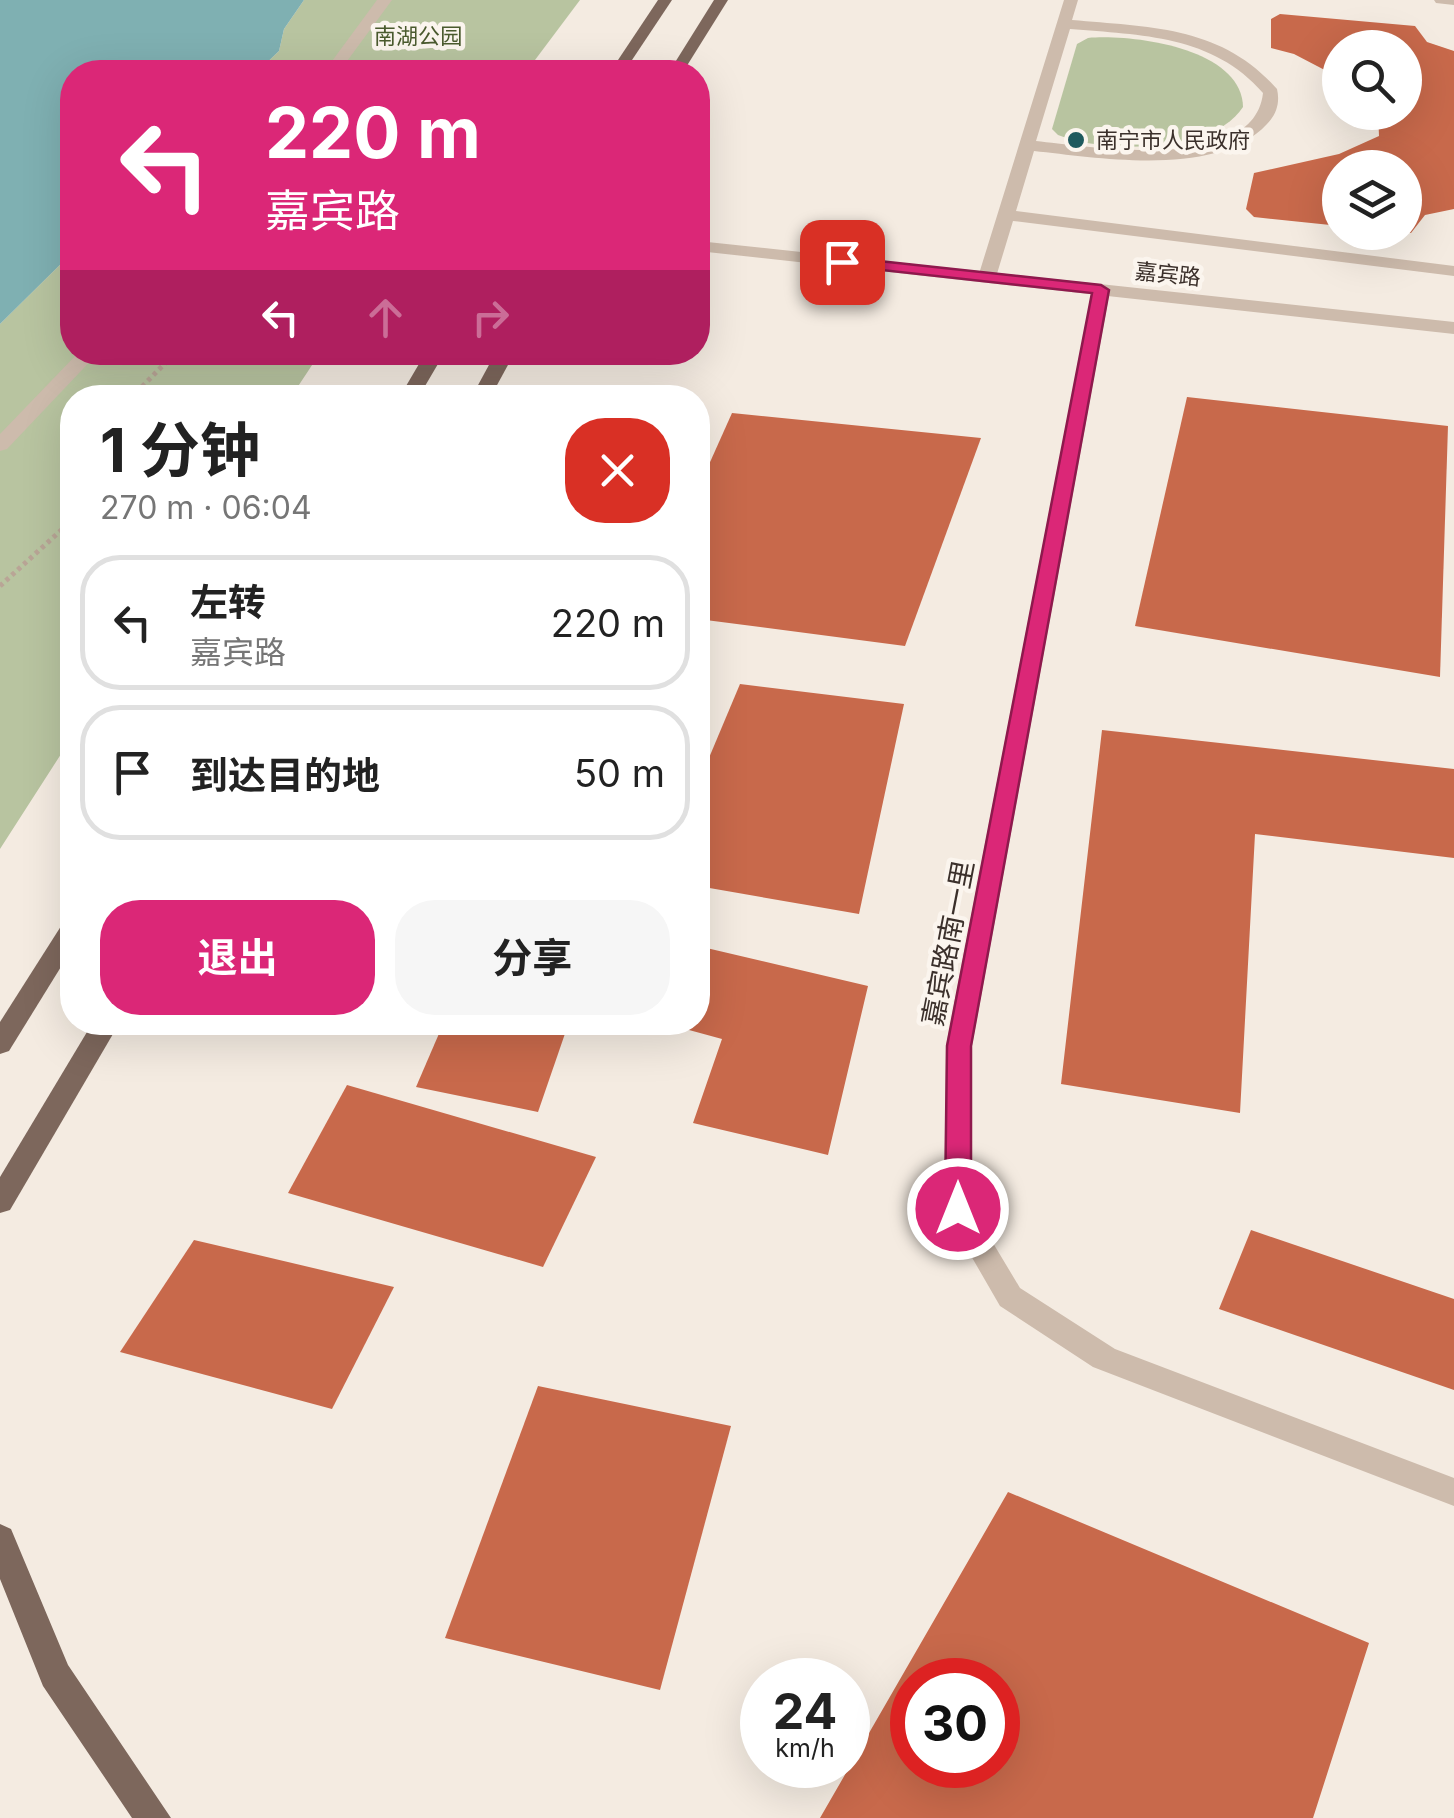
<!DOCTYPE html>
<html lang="zh">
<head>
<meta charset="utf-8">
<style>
	body { margin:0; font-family:Inter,"Noto Sans SC",sans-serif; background:#f6f6f6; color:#222; height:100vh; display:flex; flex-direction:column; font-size:38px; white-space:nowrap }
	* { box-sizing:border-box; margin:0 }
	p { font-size:32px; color:#767676 }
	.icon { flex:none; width:55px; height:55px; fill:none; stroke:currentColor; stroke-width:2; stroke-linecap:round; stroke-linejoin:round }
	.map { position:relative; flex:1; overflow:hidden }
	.panel { position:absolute; left:60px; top:385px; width:650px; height:650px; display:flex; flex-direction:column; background:#fff; border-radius:40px; box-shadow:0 10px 40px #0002 }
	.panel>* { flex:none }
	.hud { position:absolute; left:60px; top:60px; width:650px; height:305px; border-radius:40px; box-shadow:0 10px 40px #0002; background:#db2777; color:#fff; overflow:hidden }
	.buttons { position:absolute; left:1322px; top:30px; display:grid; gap:20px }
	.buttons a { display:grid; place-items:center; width:100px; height:100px; border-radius:50%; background:#fff; box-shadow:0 10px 40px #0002; font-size:50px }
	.speed { position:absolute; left:740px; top:1658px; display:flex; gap:20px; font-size:50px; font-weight:700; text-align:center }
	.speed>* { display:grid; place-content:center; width:130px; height:130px; border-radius:50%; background:#fff; box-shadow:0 10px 40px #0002; line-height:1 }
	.speed small { font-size:25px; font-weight:400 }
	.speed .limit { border:15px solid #d22; background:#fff; color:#111 }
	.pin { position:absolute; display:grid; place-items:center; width:85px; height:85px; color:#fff; margin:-42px; border-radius:20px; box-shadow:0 5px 15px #0006 }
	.me { position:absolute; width:110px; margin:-55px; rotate:0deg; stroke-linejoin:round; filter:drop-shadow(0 0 8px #0008) }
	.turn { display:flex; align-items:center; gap:35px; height:210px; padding:0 40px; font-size:45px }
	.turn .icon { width:130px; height:130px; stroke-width:2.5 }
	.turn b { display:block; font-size:70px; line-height:85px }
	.lanes { display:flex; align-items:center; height:95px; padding:0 40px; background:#0003; justify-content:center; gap:50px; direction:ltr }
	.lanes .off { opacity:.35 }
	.round { display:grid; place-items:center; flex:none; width:105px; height:105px; border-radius:40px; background:#f6f6f6 }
	.headline { display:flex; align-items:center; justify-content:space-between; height:170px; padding:0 40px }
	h1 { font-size:60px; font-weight:700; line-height:75px }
	.button { display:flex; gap:20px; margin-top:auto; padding:20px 40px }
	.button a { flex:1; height:115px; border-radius:40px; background:#db2777; color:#fff; font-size:40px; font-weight:700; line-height:115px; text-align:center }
	.button a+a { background:#f6f6f6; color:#222 }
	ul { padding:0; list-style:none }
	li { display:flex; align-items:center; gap:30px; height:135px; margin:0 20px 15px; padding:0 20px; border:5px solid #e0e0e0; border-radius:40px }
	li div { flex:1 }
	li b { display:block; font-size:38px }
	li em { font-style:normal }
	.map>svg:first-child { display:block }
	.green { fill:#b8c4a0 }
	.water { fill:#7fb0b2 }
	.building { fill:#c8694b; fill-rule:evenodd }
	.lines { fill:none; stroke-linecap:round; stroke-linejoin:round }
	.path { stroke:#b9a596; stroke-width:5; stroke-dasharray:4 4; stroke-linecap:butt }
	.service { fill:#cdbbac; fill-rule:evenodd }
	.minor { fill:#cdbbac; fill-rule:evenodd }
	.tertiary { fill:#cdbbac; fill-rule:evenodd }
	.primary { fill:#7d675c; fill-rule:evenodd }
	.route { fill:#db2777; stroke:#8e194d; stroke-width:2.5 }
	.poi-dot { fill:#1f5a5e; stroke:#fbf5ee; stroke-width:4 }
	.labels { text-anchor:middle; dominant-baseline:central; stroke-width:9; stroke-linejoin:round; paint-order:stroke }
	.far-park-label { font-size:22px; fill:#4a5a2e; stroke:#fbf5ee }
	.far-poi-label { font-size:22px; fill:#3b302b; stroke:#fbf5ee; text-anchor:start }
	.far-street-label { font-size:22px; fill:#3b302b; stroke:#fbf5ee }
	.street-label { font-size:28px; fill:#3b302b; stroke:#fbf5ee }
</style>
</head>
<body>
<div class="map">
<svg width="1454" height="1818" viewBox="0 0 1454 1818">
	<rect width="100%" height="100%" fill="#f4ebe1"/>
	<g class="green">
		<path d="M304 0H580L526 72H257L279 51 284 29Z"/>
		<path d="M1088 38C1132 34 1242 48 1243 107 1214 153 1104 154 1058 135L1052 129 1077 44Z"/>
		<path d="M72 253V352L320 353 291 397 72 398V737L0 849V324Z"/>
	</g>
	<path class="water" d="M0 0H304L284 29 279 51 257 72H72V253L0 324Z"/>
	<g class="building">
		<path d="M1280 14 1415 26 1427 42 1454 51V209L1425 215 1411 233 1405 232V168H1340V226L1254 217 1246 209 1254 173 1339 154 1379 136 1378 112H1405V48H1340V78L1294 54 1271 48V19Z"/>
		<path d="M1187 397 1448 426 1440 677 1135 626Z"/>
		<path d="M732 413 981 438 905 646 698 619V489Z"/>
		<path d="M740 684 904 704 859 914 698 886V784Z"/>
		<path d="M1102 730 1454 769V858L1255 834 1240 1113 1061 1084Z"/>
		<path d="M698 946 868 986 828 1155 693 1123 722 1039 667 1024 698 1022Z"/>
		<path d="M444 1022H569L538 1112 416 1087Z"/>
		<path d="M347 1085 596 1157 543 1267 288 1193Z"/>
		<path d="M1251 1230 1454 1299V1390L1219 1309Z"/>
		<path d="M194 1240 394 1287 332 1409 120 1352Z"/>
		<path d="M538 1386 731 1426 660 1690 445 1638Z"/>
		<path d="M1008 1492 1369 1643 1313 1818H820ZM912 1680H998V1765H912Z"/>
	</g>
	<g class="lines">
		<g class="path">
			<path d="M131 398 176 352"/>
			<path d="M0 586 69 523 72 462"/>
		</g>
		<g class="service">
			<path d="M1064 0H1078L1072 20C1150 27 1222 26 1277 89 1280 102 1277 114 1267 124 1217 178 1100 158 1034 151L1016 211 1454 266V276L1013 221 996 277 987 282 981 281 978 277ZM1070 29C1141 35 1213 35 1263 93 1254 174 1093 147 1036 141Z"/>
			<path d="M1434 0H1454V5L1436 3Z"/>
		</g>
		<g class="minor">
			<path d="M377 0H392L339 72H324Z"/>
			<path d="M1101 285 1110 290 972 1046V1208L1020 1288 1115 1349 1454 1478V1506L1093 1367 1000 1306 944 1209 946 1046 1092 290Z"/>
			<path d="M79 352H99L7 449 0 451V434Z"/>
		</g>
		<path class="tertiary" d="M698 241 1454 322V334L698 251Z"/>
		<g class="primary">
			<path d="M658 0H672L624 72H610Z"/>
			<path d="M714 0H728L683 72H669Z"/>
			<path d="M426 352H445L418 398H399Z"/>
			<path d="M496 352H515L490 398H471Z"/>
			<path d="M72 920V949L9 1051 0 1054V1022L63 923Z"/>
			<path d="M93 1022H120L10 1210 0 1213V1177Z"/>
			<path d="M0 1524 11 1529 68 1665 171 1818H132L43 1686 0 1579Z"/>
		</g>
	</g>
	<path class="route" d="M842 257 1101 285 1109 290 971 1046V1209L967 1217 958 1220 949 1217 945 1209 947 1046 1092 293 836 265V258Z"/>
	<circle class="poi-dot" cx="1076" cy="140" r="10"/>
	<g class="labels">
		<g class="far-park-label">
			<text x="418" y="36">南湖公园</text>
		</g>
		<g class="far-poi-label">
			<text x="1096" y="140">南宁市人民政府</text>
		</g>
		<g class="far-street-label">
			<text transform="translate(1168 274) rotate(6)">嘉宾路</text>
		</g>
		<g class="street-label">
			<text transform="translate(948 943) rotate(-79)">嘉宾路南一里</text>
		</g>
	</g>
</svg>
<div class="buttons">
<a><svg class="icon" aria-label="search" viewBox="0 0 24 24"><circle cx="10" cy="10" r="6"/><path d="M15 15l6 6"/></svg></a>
<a><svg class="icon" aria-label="layers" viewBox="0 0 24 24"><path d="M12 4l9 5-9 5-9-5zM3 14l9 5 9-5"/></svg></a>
</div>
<div class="speed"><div>24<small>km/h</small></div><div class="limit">30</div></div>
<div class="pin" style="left:842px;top:262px;background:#d93025"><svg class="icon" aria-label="arrive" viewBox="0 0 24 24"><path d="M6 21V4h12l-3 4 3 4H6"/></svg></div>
<svg class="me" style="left:958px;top:1209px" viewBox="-20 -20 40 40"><circle r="17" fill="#db2777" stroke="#fff" stroke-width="3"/><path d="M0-11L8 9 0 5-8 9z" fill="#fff"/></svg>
<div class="hud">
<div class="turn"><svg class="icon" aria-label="left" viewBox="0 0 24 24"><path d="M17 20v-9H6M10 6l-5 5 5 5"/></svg><div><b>220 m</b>嘉宾路</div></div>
<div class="lanes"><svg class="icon" aria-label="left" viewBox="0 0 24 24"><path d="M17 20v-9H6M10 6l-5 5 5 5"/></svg><svg class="icon off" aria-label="ahead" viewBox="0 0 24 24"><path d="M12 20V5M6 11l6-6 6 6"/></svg><svg class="icon off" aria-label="right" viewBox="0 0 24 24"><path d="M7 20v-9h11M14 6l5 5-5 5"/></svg></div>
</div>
<section class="panel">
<div class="headline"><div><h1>1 分钟</h1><p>270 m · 06:04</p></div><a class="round" style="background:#d93025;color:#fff"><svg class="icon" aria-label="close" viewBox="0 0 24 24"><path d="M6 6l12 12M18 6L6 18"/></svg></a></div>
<ul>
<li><svg class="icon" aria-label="left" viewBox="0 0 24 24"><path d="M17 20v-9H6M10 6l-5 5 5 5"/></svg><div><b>左转</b><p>嘉宾路</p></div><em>220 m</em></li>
<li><svg class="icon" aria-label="arrive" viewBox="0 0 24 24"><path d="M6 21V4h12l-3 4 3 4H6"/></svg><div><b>到达目的地</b></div><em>50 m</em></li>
</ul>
<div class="button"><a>退出</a><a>分享</a></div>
</section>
</div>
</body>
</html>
